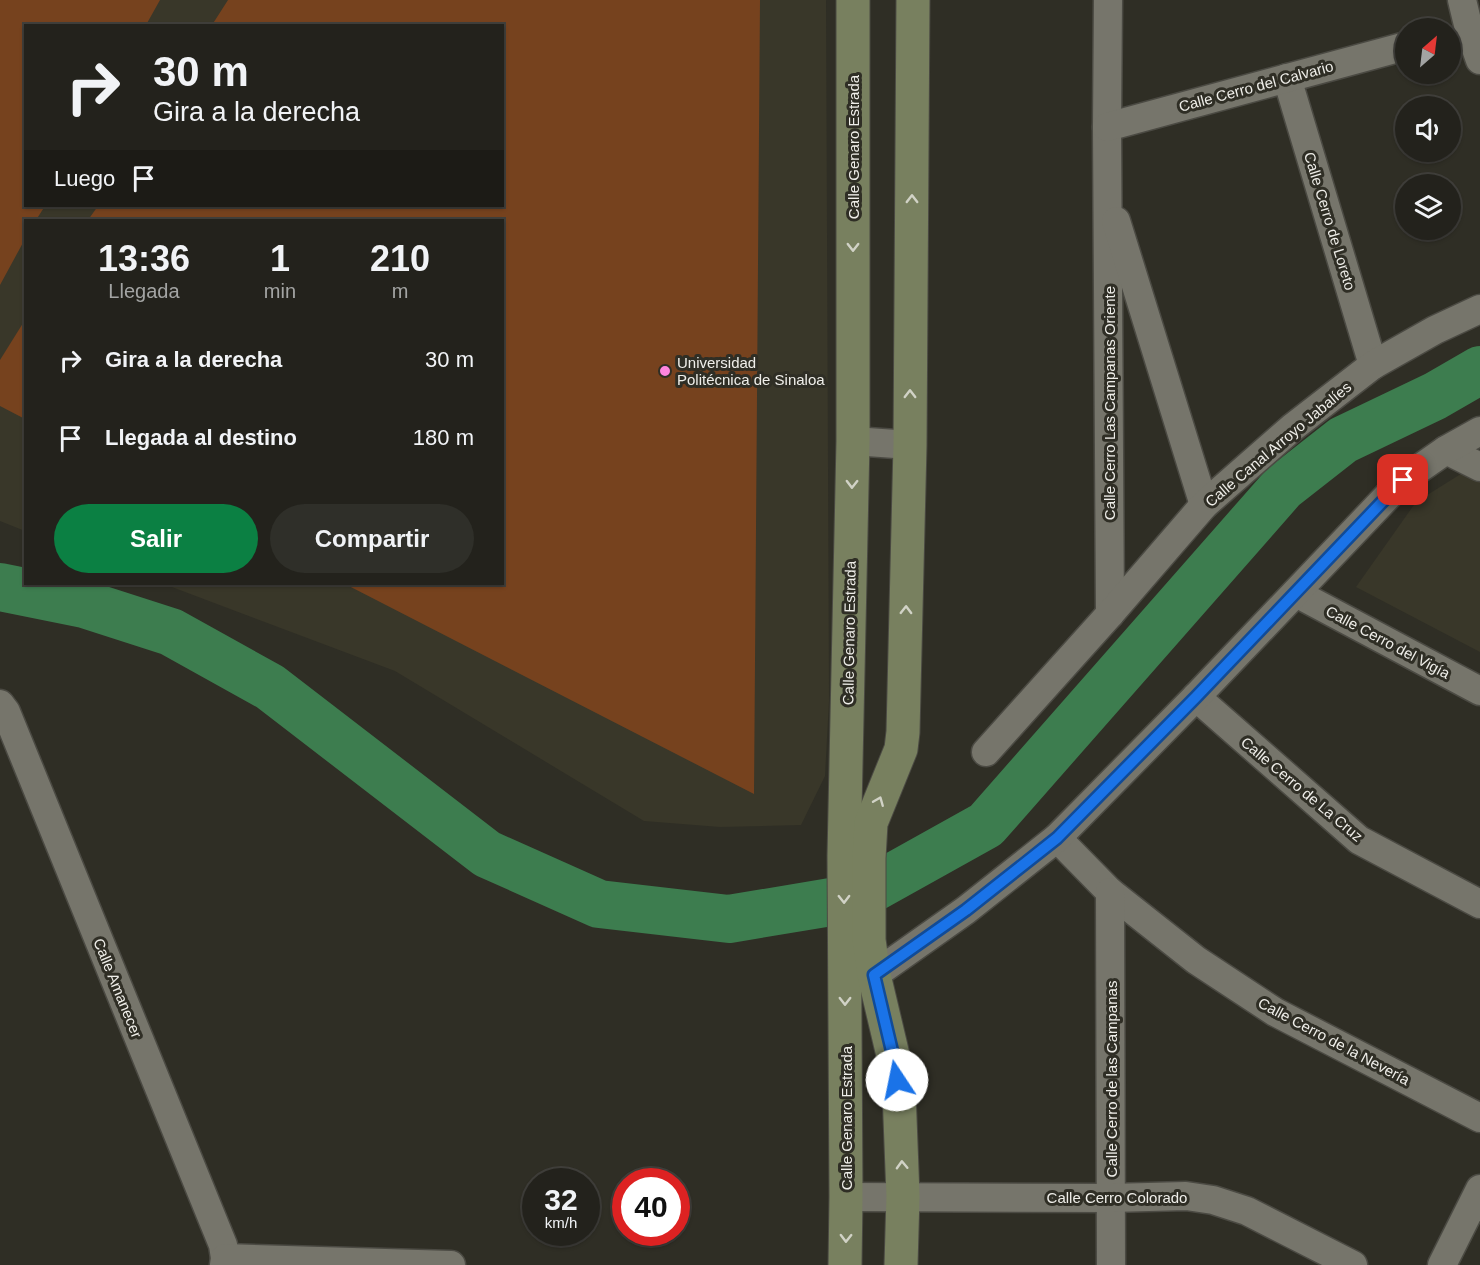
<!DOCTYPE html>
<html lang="es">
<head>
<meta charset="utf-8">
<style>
	body { margin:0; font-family:Helvetica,sans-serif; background:#2f2f29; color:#f1f3f6; height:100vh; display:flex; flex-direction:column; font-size:22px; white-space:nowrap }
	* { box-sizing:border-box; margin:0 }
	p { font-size:20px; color:#a3a4a3 }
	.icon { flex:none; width:33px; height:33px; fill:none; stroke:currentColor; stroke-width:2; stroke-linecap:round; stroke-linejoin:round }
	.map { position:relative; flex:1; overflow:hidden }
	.side { position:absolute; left:24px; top:219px; width:480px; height:366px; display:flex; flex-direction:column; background:#23221c; border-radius:0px; box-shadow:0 2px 4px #0004,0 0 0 2px #403f3b }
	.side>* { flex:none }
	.guide { position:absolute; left:24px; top:24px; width:480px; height:183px; border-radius:0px; box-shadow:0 2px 4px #0004,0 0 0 2px #403f3b; background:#23221c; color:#f1f3f6; overflow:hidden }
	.needle { width:39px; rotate:28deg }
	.tools { position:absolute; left:1395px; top:18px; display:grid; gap:12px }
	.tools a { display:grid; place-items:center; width:66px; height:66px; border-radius:50%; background:#23221c; box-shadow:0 2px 4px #0004,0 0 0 2px #403f3b; font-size:30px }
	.speed { position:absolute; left:522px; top:1168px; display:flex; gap:12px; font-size:30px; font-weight:700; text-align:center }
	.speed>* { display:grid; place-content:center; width:78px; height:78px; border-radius:50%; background:#23221c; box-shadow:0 2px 4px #0004,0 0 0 2px #403f3b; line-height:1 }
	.speed small { font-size:15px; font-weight:400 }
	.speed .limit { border:9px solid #d22; background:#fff; color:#111 }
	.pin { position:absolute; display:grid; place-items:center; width:51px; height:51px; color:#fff; margin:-26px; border-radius:12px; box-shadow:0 3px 9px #0006 }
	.me { position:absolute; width:66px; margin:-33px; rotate:349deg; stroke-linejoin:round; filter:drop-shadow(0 0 4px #0008) }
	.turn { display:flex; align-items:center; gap:21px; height:126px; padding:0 30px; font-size:27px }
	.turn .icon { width:78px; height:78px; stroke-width:2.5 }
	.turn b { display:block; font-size:42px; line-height:51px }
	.then { display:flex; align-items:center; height:57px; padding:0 30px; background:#0003; gap:12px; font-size:22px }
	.eta { display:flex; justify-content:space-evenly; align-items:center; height:102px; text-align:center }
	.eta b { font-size:36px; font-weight:700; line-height:42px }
	.button { display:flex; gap:12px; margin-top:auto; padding:12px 30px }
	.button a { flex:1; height:69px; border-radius:36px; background:#0b8043; color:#fff; font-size:24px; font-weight:700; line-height:69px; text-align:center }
	.button a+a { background:#2f2f29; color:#f1f3f6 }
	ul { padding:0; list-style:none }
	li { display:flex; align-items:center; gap:18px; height:78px; padding:0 30px }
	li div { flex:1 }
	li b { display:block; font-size:22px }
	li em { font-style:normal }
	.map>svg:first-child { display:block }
	.built { fill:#393729; fill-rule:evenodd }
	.green { fill:#76421e }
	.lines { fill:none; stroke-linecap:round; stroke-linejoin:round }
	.river { stroke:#3d7d4f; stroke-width:48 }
	.street-casing { stroke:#4b4a43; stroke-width:31 }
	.secondary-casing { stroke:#4b4a43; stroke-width:35 }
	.street { stroke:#76756b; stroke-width:28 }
	.secondary { stroke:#78805f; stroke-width:33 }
	.oneway { stroke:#d1d2c6 }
	.route-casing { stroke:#114b97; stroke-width:15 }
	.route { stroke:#1a73e8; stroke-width:10 }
	.poi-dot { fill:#ff85df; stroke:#2f2e25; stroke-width:2 }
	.labels { text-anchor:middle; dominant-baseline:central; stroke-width:6; stroke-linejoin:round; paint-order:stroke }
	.street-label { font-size:15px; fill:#efeee9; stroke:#2f2e25 }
	.poi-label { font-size:15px; fill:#efeee9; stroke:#2f2e25; text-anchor:start }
</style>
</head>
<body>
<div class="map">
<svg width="1480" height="1265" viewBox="0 0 1480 1265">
	<rect width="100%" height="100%" fill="#2f2e25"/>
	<g class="built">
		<path d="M0 0H826L829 701 825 776 801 825 720 827 644 821 395 671 164 584H502V220H26L25 531 0 521ZM26 26H502V206H26Z"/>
		<path d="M1464 472 1480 480V652L1356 587 1416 502Z"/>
	</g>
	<g class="green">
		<path d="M0 0H160L146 25 26 26V206H45L36 220H26L25 239 0 285Z"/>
		<path d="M228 0H760L754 794 345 584H502V220H88L98 206H502V26L212 25Z"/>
		<path d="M25 320V419L0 406V360Z"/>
	</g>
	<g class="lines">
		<path class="river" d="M0 587 84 604 171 632 270 687 487 854 599 904 729 919 855 898 986 825 1283 487 1343 440 1435 396 1480 370"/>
		<g class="street-casing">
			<g id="street">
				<path d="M1108 0 1107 127 1110 614"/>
				<path d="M1462 0 1469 29 1480 60"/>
				<path d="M1287 78 1373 365"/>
				<path d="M1107 127 1406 46"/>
				<path d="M1116 221 1204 505"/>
				<path d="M853 441 910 445"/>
				<path d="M1446 450 1480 467"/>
				<path d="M1296 593 1480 691"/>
				<path d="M1196 697 1359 840 1480 904"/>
				<path d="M0 704 6 712 223 1245 225 1258 224 1265"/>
				<path d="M986 752 1110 614 1204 505 1293 427 1373 365 1435 330 1480 309"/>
				<path d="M1057 838 1110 892 1196 960 1275 1012 1480 1118"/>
				<path d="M1110 892 1111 1265"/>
				<path d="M874 975 966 910 1057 838 1196 697 1403 480 1446 450 1480 431"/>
				<path d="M846 1197 1111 1198 1186 1196 1213 1200 1247 1211 1353 1265"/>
				<path d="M225 1258 451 1265"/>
				<path d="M1442 1265 1480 1189"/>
			</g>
		</g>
		<g class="secondary-casing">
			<g id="secondary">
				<path d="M845 1265 846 1197 844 856 853 441V0"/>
				<path d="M901 1265 903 1196 899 1092 896 1068 874 975 869 940V858L871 823 901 749 903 732 910 445 913 0"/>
			</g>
		</g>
		<use href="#street" class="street"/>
		<use href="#secondary" class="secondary"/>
	</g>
	<defs><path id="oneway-chevron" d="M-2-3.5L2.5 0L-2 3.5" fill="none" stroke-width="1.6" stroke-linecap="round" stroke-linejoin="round" transform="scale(1.5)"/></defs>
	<g class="oneway">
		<use href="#oneway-chevron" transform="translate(912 199) rotate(-90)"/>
		<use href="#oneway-chevron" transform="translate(853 247) rotate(90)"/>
		<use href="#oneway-chevron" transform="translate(910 394) rotate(-90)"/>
		<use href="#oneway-chevron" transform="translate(852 484) rotate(91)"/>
		<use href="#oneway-chevron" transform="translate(906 610) rotate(-89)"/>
		<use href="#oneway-chevron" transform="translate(879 801) rotate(-68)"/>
		<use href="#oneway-chevron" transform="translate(844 899) rotate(89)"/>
		<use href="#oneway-chevron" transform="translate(845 1001) rotate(90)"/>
		<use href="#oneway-chevron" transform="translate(902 1165) rotate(-92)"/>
		<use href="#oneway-chevron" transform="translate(846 1238) rotate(91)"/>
	</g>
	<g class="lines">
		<g class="route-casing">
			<path id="route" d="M897 1080 896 1068 874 975 966 910 1057 838 1196 697 1403 480"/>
		</g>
		<use href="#route" class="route"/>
	</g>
	<circle class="poi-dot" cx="665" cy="371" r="6"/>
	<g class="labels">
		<g class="street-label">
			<text transform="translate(1256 86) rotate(-15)">Calle Cerro del Calvario</text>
			<text transform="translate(853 147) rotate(-90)">Calle Genaro Estrada</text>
			<text transform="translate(1330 221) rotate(73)">Calle Cerro de Loreto</text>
			<text transform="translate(1109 403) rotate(-90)">Calle Cerro Las Campanas Oriente</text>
			<text transform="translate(1278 444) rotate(-40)">Calle Canal Arroyo Jabalíes</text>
			<text transform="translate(849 633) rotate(-89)">Calle Genaro Estrada</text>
			<text transform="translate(1388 642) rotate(28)">Calle Cerro del Vigía</text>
			<text transform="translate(1302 789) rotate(40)">Calle Cerro de La Cruz</text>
			<text transform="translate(118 988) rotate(68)">Calle Amanecer</text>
			<text transform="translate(1334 1041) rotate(28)">Calle Cerro de la Nevería</text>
			<text transform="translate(1111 1079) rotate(-90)">Calle Cerro de las Campanas</text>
			<text transform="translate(846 1118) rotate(-90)">Calle Genaro Estrada</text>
			<text x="1117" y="1197">Calle Cerro Colorado</text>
		</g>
		<g class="poi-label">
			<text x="677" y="362">Universidad<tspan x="677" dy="17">Politécnica de Sinaloa</tspan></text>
		</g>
	</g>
</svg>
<div class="tools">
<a><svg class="needle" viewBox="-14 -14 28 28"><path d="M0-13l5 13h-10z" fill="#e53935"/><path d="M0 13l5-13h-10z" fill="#a3a4a3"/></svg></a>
<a><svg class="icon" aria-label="sound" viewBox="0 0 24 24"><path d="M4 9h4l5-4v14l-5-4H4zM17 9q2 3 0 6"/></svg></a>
<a><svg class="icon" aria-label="layers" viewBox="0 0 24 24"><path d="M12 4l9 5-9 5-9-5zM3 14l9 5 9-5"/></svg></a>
</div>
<div class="speed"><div>32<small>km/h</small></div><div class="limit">40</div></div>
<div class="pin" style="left:1403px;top:480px;background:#d93025"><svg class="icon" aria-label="arrive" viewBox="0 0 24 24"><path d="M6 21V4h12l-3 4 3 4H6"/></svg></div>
<svg class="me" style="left:897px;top:1080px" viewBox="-20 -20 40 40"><circle r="19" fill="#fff"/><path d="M0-13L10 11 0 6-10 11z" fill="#1a73e8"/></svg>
<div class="guide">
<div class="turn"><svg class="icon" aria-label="right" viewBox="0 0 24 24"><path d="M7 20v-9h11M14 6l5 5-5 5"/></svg><div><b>30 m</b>Gira a la derecha</div></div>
<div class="then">Luego<svg class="icon" aria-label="arrive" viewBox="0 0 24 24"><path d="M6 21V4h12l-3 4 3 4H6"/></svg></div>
</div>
<section class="side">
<div class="eta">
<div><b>13:36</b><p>Llegada</p></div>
<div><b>1</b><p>min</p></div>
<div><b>210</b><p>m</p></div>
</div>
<ul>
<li><svg class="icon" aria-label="right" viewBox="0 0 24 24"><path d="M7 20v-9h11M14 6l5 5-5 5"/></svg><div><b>Gira a la derecha</b></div><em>30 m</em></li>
<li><svg class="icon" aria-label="arrive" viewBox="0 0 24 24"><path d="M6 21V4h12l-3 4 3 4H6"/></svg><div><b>Llegada al destino</b></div><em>180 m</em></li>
</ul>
<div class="button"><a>Salir</a><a>Compartir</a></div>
</section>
</div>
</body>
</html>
